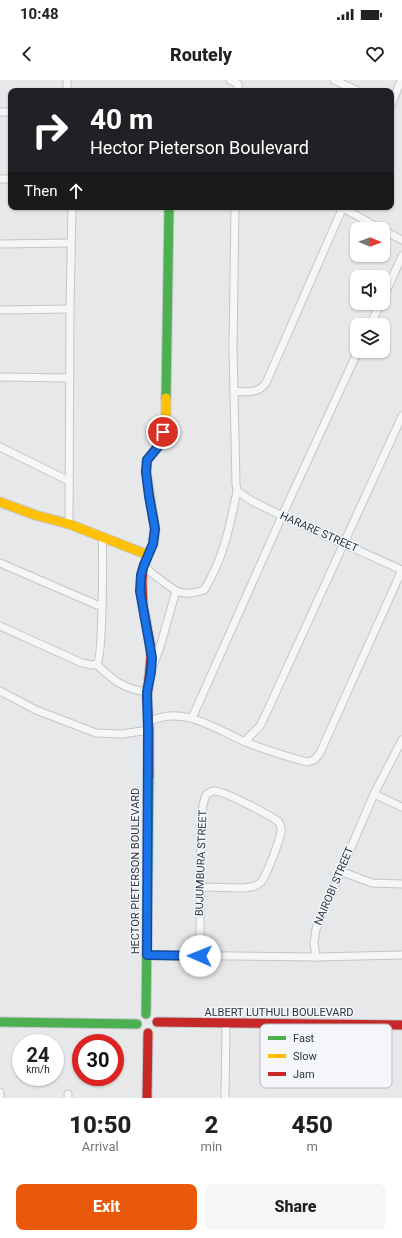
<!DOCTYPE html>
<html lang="en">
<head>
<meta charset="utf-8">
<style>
	body { margin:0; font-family:Roboto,sans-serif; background:#f6f6f6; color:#202124; height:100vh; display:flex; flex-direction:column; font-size:15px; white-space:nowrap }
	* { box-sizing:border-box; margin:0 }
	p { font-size:13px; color:#757577 }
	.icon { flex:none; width:22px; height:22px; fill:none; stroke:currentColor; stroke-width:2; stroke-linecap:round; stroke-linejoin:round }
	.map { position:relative; height:1018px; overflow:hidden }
	.drawer { display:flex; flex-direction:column; background:#fff; flex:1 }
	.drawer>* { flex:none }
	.banner { position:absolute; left:8px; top:8px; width:386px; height:122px; border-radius:8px; box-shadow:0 1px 3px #0004; background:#202124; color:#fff; overflow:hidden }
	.needle { width:26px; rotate:91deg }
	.fabs { position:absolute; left:350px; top:142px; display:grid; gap:8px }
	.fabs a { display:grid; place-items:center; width:40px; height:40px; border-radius:8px; background:#fff; box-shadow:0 1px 3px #0004; font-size:20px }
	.speed { position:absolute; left:12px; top:954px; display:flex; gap:8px; font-size:20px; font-weight:700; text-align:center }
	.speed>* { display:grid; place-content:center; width:52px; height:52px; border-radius:50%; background:#fff; box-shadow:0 1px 3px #0004; line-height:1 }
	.speed small { font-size:10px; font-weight:400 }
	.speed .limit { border:6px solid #d22; background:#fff; color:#111 }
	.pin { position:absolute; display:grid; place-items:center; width:34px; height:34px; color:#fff; margin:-17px; border:2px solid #fff; border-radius:50%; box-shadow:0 1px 4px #0007 }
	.me { position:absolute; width:44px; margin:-22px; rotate:271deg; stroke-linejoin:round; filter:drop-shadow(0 0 3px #0008) }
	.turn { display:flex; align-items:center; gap:14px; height:84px; padding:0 16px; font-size:18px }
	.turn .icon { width:52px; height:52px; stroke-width:2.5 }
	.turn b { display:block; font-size:28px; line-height:34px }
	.then { display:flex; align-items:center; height:38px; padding:0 16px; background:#0003; gap:8px; font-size:15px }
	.eta { display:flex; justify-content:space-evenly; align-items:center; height:68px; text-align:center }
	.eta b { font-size:24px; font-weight:800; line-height:28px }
	.primary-button { display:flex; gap:8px; margin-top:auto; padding:8px 16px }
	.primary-button a { flex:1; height:46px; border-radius:8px; background:#ea580c; color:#fff; font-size:16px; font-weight:800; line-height:46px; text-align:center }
	.primary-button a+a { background:#f6f6f6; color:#202124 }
	.status { display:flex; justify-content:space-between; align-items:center; height:28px; padding:0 20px; background:#fff; direction:ltr }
	.status svg { height:11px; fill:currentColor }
	header { display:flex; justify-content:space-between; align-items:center; height:52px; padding:0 16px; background:#fff; font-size:18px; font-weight:800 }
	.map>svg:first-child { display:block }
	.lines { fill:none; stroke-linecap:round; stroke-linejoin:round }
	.street-casing { stroke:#c4c6c8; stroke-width:9 }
	.fast-casing { stroke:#c4c6c8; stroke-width:11 }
	.slow-casing { stroke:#c4c6c8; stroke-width:11 }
	.jam-casing { stroke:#c4c6c8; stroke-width:11 }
	.street { stroke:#f5f6f7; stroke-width:7 }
	.fast { stroke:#4caf50; stroke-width:9 }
	.slow { stroke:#ffc107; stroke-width:9 }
	.jam { stroke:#c62828; stroke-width:9 }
	.route-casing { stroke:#114b97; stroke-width:10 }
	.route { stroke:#1a73e8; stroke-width:7 }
	.labels { text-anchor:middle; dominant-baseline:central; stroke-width:3; stroke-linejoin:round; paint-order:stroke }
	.street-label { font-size:11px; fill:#2b3445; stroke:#f4f6f9 }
	.key { fill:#f4f6f9; stroke:#b8bcc3; stroke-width:1 }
	.key-label { font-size:11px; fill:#2b3445 }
</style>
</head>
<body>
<div class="status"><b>10:48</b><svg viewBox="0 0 49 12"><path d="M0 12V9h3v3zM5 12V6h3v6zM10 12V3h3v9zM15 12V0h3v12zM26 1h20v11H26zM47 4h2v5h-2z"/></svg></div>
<header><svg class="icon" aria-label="back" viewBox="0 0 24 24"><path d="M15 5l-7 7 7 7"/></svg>Routely<svg class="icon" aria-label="heart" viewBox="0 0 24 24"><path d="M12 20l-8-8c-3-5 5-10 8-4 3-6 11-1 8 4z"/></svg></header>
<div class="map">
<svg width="402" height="1018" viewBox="0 0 402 1018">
	<rect width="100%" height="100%" fill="#e6e8ea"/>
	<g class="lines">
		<g class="street-casing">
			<g id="street">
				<path d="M230 0 238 4V11"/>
				<path d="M334 0 358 11"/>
				<path d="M67 11V0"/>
				<path d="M391 26 401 0"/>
				<path d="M0 32H11"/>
				<path d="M0 99H11"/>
				<path d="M341 127 381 149"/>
				<path d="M383 150 402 160"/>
				<path d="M0 164 71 163"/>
				<path d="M383 218 402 176"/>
				<path d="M0 230 70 229"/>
				<path d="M370 245 381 223"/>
				<path d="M0 297 69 298"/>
				<path d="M234 311C246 312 258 314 266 303L343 127"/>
				<path d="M0 367 69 401"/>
				<path d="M237 411 252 421 282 436 402 490"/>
				<path d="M69 444 70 229 72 127"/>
				<path d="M0 483 102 527"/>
				<path d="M143 485 154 495 176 511"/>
				<path d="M0 546 82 583 92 585 97 584C103 576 103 474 102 458"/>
				<path d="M96 584C113 600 123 609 147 612"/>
				<path d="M153 586 160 567 176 511C186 515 194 513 204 510 223 480 230 446 237 411L236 404 233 268 235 127"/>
				<path d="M0 611 36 630 96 653 122 654 149 650"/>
				<path d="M192 638 282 436 358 271"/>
				<path d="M148 642C182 625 212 647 243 661 263 669 285 676 307 682L314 680 320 673 402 490"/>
				<path d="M245 661 260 646 265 636 402 336"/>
				<path d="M374 714 402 727"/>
				<path d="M340 791 372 803 402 804"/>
				<path d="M200 807 244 808C250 807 257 807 261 802 267 795 279 762 281 752 282 748 280 744 278 741 267 734 225 711 214 711 211 711 208 714 206 715 200 730 201 749 201 765 200 802 200 839 200 876"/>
				<path d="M147 875 316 877 402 875"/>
				<path d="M316 877 314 863 316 849 374 714 402 660"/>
				<path d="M68 1014V1018"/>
				<path d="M0 1018V1012"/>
				<path d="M225 1018 226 944"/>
			</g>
		</g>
		<g class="fast-casing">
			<g id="fast">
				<path d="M166 318 169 127"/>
				<path d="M146 934 149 696"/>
				<path d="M0 942 137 944"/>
			</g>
		</g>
		<g class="slow-casing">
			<path id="slow" d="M0 422 35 435 69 444 148 475 153 464 155 449 146 392 147 380 161 363 166 334V318"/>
		</g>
		<g class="jam-casing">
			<g id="jam">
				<path d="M148 475 143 489 142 502 143 526 150 563 151 577 147 618 149 650V696"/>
				<path d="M157 942 402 945"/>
				<path d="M147 1018 148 953"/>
			</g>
		</g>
		<use href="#street" class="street"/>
		<use href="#fast" class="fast"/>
		<use href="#slow" class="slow"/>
		<use href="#jam" class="jam"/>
	</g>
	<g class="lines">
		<g class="route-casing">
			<path id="route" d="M163 352 161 363 147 380 146 392 149 416 155 449 153 464 144 485 141 495 140 511 152 578 151 592 147 612 148 650 147 875 200 876"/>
		</g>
		<use href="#route" class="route"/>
	</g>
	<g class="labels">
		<g class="street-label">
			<text transform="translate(319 452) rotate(24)">HARARE STREET</text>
			<text transform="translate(201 783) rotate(-88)">BUJUMBURA STREET</text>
			<text transform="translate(135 791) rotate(-90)">HECTOR PIETERSON BOULEVARD</text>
			<text transform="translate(334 806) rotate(-67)">NAIROBI STREET</text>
			<text x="279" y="932">ALBERT LUTHULI BOULEVARD</text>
		</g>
	</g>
	<rect x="260" y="944" width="132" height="64" rx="6" class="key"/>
	<rect x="268" y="956" width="18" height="4" fill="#4caf50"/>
	<rect x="268" y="974" width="18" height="4" fill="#ffc107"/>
	<rect x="268" y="992" width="18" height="4" fill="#c62828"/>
	<g class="key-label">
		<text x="293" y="962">Fast</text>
		<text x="293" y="980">Slow</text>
		<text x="293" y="998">Jam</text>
	</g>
</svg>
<div class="fabs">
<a><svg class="needle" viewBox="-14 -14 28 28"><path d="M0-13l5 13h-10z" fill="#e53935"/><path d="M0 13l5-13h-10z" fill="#757577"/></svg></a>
<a><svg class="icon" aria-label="sound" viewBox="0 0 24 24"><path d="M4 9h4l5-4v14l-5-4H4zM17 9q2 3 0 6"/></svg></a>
<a><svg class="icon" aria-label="layers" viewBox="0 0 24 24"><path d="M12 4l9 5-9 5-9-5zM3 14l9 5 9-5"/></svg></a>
</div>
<div class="speed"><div>24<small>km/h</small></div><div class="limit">30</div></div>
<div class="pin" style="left:163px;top:352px;background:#d93025"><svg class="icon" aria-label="arrive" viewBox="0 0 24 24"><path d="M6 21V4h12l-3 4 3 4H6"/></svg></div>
<svg class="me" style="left:200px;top:876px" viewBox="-20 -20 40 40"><circle r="19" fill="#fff"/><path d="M0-13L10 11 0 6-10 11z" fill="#1a73e8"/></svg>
<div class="banner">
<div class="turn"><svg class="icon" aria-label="right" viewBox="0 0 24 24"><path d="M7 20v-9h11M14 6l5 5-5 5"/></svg><div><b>40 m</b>Hector Pieterson Boulevard</div></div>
<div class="then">Then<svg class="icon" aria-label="ahead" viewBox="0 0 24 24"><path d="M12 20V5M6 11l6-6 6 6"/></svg></div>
</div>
</div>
<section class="drawer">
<div class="eta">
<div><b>10:50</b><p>Arrival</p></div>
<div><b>2</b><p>min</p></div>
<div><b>450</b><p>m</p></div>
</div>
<div class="primary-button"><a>Exit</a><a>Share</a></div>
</section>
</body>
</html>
